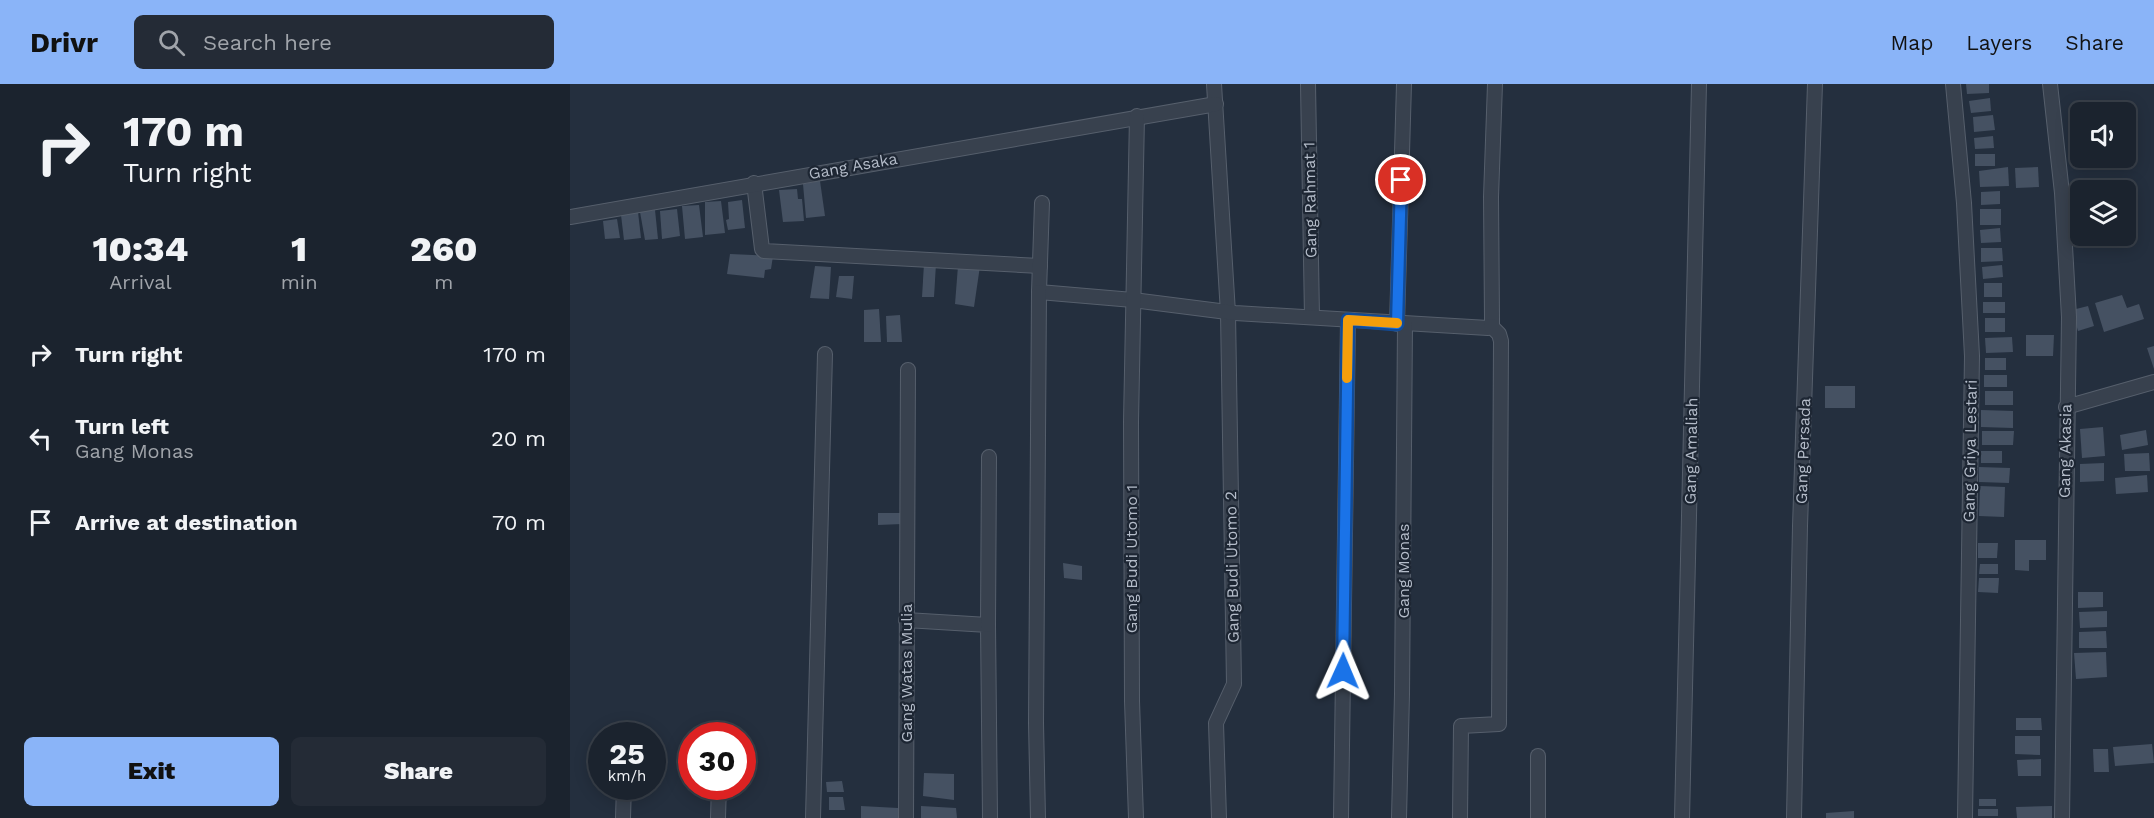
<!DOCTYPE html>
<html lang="en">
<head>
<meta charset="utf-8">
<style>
	body { margin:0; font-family:"Work Sans",sans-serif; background:#242b36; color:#f1f3f6; height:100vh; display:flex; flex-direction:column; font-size:22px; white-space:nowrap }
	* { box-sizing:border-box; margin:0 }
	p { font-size:20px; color:#a0a4aa }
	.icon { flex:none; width:33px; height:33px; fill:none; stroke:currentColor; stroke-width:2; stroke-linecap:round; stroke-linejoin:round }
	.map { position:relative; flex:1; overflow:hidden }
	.drawer { display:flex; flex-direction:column; background:#1b232e; width:570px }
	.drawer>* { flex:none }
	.hud { background:#1b232e; color:#f1f3f6; overflow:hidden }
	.controls { position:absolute; left:1500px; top:18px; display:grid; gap:12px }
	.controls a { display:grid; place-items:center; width:66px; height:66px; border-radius:9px; background:#1b232e; box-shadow:0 3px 15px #0003,0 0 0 2px #39404a; font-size:30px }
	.speed { position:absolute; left:18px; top:638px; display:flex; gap:12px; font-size:30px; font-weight:700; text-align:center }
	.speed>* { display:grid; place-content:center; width:78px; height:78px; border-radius:50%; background:#1b232e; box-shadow:0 3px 15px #0003,0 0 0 2px #39404a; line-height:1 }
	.speed small { font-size:15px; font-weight:400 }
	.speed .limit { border:9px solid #d22; background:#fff; color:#111 }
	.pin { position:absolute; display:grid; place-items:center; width:51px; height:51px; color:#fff; margin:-26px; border:3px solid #fff; border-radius:50%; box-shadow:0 2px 6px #0007 }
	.me { position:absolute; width:66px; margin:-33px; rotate:1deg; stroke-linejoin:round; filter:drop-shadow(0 0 4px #0008) }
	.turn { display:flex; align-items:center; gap:21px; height:126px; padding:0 24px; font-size:27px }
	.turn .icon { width:78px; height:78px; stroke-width:2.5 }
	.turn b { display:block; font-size:42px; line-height:51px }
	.eta { display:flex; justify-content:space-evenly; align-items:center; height:102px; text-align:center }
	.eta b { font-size:36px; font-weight:800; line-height:42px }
	.action { display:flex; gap:12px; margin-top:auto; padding:12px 24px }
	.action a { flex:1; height:69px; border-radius:9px; background:#8ab4f8; color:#111; font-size:24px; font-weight:800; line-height:69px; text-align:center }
	.action a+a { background:#242b36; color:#f1f3f6 }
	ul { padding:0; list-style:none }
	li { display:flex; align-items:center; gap:18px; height:84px; padding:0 24px }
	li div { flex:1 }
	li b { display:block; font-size:22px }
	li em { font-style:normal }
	header { display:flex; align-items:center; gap:36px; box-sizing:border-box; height:84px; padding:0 30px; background:#8ab4f8; color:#111 }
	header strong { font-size:28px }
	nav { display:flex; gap:33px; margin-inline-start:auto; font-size:21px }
	.search { width:420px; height:54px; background:#242b36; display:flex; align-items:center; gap:15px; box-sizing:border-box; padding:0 21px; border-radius:9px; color:#a0a4aa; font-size:22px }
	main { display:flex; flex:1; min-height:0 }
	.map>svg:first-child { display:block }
	.building { fill:#455162 }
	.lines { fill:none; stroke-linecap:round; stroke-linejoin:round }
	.minor-casing { stroke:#565f6c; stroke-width:16 }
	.minor { stroke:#38414e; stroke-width:14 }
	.route-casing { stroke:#114b97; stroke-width:15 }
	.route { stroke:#1a73e8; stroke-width:10 }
	.slow { stroke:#f59e0b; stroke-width:10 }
	.labels { text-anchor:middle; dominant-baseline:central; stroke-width:4.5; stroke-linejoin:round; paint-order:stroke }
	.street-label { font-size:16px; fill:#b4bcc9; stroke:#1d2633 }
</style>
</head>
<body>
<header>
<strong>Drivr</strong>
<div class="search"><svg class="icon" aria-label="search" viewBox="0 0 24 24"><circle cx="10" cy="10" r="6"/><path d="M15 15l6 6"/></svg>Search here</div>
<nav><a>Map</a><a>Layers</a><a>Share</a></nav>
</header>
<main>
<section class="drawer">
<div class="hud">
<div class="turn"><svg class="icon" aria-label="right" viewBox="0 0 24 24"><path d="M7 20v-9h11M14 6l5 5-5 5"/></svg><div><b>170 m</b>Turn right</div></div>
</div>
<div class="eta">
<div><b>10:34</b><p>Arrival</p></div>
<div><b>1</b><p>min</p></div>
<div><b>260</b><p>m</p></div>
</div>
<ul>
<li><svg class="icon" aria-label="right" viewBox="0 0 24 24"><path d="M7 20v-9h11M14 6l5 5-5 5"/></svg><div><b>Turn right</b></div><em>170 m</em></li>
<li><svg class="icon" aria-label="left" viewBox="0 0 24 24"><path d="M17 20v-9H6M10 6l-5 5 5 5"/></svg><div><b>Turn left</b><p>Gang Monas</p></div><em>20 m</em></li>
<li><svg class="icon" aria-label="arrive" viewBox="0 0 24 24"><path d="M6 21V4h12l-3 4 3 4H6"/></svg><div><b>Arrive at destination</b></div><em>70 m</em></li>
</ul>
<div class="action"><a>Exit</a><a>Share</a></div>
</section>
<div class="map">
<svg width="1584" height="734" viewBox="0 0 1584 734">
	<rect width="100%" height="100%" fill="#242f3e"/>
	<g class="building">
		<path d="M1396 0H1419V9L1397 10Z"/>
		<path d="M1420 14 1421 27 1401 29 1399 17Z"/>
		<path d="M1423 31 1425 46 1404 48 1403 33Z"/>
		<path d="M1423 52 1424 64 1405 65 1404 54Z"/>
		<rect x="1405" y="70" width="20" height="12"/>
		<path d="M1438 83 1439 102 1410 103 1409 87Z"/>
		<path d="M1468 83 1469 103 1446 104 1445 84Z"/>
		<path d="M250 97 255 132 236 134 233 100Z"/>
		<path d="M227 105 228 115H232L234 137 213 138 209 106Z"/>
		<path d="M1430 107V120L1411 121V108Z"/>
		<path d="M172 116 175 144 158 146 156 136 159 135 158 118Z"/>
		<path d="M151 117 155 149 135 151V118Z"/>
		<path d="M129 121 133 153 115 155 112 122Z"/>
		<path d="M107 125 110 152 92 155 90 127Z"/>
		<rect x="1410" y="125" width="21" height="16"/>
		<path d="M85 126 88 155 75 156 70 128Z"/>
		<path d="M68 128 71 154 54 156 51 131Z"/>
		<path d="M47 135 50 154 35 155 33 137Z"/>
		<path d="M1430 144 1431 158 1411 159 1410 146Z"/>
		<path d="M1411 164H1432L1433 177 1411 178Z"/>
		<path d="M160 170 203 172 201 185 195 186 194 194 157 190Z"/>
		<path d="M354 180H366L364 213H352Z"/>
		<path d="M1432 181 1433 193 1413 195 1412 183Z"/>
		<path d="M245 182 261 183 259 215 240 214Z"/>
		<path d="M388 182H410L404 223 385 220Z"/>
		<path d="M269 192H284L282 215 266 213Z"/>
		<rect x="1414" y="199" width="18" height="14"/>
		<path d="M1552 211 1557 224 1569 220 1574 235 1534 248 1525 219Z"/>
		<rect x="1413" y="218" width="22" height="11"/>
		<path d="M1518 222 1524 242 1508 247 1502 226Z"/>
		<path d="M309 225 311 258H294V226Z"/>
		<path d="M330 231 332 258H317L316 232Z"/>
		<rect x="1415" y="234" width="20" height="14"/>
		<path d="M1456 251H1484L1483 272H1456Z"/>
		<path d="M1442 253 1443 268 1416 269 1415 254Z"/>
		<path d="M1584 262V285L1577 264Z"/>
		<rect x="1415" y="274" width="21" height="12"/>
		<rect x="1414" y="291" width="23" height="12"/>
		<rect x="1255" y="302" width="30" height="22"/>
		<rect x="1415" y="307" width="28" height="14"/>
		<path d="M1411 326 1443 327V344L1411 343Z"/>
		<path d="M1533 343 1535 372 1512 374 1510 345Z"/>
		<path d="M1576 346 1578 361 1552 366 1550 351Z"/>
		<path d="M1412 347H1444L1443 361H1412Z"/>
		<rect x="1411" y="367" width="21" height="12"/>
		<path d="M1579 369 1580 387H1555L1554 370Z"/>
		<path d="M1534 379V397L1510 398V380Z"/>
		<path d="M1409 383 1440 384 1439 399 1409 398Z"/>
		<path d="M1577 391 1578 408 1546 410 1545 394Z"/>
		<path d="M1410 402 1435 403 1434 433 1409 432Z"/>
		<path d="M308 429H332V440L308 441Z"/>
		<path d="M1445 456H1476V476H1459V487L1445 486Z"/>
		<path d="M1408 459H1428L1427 474H1408Z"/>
		<path d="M493 479 512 482V496L494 494Z"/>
		<path d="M1410 480H1428V490H1409Z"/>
		<path d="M1409 494H1429L1428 509 1408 508Z"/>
		<path d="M1508 508H1533V523L1508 524Z"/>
		<path d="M1537 527V543L1510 544 1509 528Z"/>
		<path d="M1536 547 1537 564H1509V548Z"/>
		<path d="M1536 568 1537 593 1506 595 1504 569Z"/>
		<path d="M1446 634H1471L1472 646H1446Z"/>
		<path d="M1445 652H1470V671L1445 670Z"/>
		<path d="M1582 660 1584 679 1545 682 1543 663Z"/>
		<path d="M1523 665H1538L1539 688H1524Z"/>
		<path d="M1471 675V692H1448L1447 676Z"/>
		<path d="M354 689 384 690V716L353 712Z"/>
		<path d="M272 697 274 708H257L256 698Z"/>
		<path d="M259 713H273L275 726H259Z"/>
		<rect x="1409" y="715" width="17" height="7"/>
		<path d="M291 722 328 724V734H291Z"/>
		<path d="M351 722 386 724 387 734H351Z"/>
		<path d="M1482 722V734H1447L1446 723Z"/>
		<rect x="1408" y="725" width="20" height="7"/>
		<path d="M1284 727V734H1256V729Z"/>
	</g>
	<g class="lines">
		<g class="minor-casing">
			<g id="minor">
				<path d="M644 0 658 229 664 600 646 639 649 734"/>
				<path d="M738 0 742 233"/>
				<path d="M1383 0 1394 119 1402 272 1395 734"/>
				<path d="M1480 0 1492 109 1499 233 1492 734"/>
				<path d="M184 99 192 165 194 167 470 182"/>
				<path d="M472 119 469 208 563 216 665 229 918 244 922 240V235L921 113 925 0"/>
				<path d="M0 133 646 20"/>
				<path d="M827 240 834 0"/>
				<path d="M1496 323 1584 298"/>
				<path d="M336 536 418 541 420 734"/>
				<path d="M418 541 419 373"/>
				<path d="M968 672V734"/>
				<path d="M53 734 54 702"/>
				<path d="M148 734 149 702"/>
				<path d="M243 734 255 270"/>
				<path d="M336 734 338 286"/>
				<path d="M468 734 466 639 469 208"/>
				<path d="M566 734 562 617 561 338 567 32"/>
				<path d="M771 734 778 236"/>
				<path d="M829 734 832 610 835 241"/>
				<path d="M890 734 891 642 929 640 931 257 929 250 921 242"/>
				<path d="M1112 734 1129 0"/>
				<path d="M1224 734 1230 442 1245 0"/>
			</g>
		</g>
		<use href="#minor" class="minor"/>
	</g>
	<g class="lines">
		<g class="route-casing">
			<path id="route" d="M773 587 778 236 827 240 831 96"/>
		</g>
		<use href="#route" class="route"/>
		<path class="slow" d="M777 294 778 236 827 239"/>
	</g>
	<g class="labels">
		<g class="street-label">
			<text transform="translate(283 82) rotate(-10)">Gang Asaka</text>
			<text transform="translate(740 116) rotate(-91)">Gang Rahmat 1</text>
			<text transform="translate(1121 367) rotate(-89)">Gang Amaliah</text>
			<text transform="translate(1233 367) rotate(-88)">Gang Persada</text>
			<text transform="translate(1400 367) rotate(-89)">Gang Griya Lestari</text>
			<text transform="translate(1495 367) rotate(-89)">Gang Akasia</text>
			<text transform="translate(561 475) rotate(-90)">Gang Budi Utomo 1</text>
			<text transform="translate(662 483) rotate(-91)">Gang Budi Utomo 2</text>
			<text transform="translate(833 487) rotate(-90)">Gang Monas</text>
			<text transform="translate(336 589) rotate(-90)">Gang Watas Mulia</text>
		</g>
	</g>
</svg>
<div class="controls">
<a><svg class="icon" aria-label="sound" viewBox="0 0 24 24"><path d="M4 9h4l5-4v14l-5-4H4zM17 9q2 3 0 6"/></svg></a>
<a><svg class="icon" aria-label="layers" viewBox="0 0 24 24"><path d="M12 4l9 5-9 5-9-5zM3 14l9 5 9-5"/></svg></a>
</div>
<div class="speed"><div>25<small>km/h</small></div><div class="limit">30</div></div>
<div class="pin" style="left:831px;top:96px;background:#d93025"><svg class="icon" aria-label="arrive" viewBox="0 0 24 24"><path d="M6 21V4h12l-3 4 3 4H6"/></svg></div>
<svg class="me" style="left:773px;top:587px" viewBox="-20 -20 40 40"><path d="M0-17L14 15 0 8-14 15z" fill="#1a73e8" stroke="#fff" stroke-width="4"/></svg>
</div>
</main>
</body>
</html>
